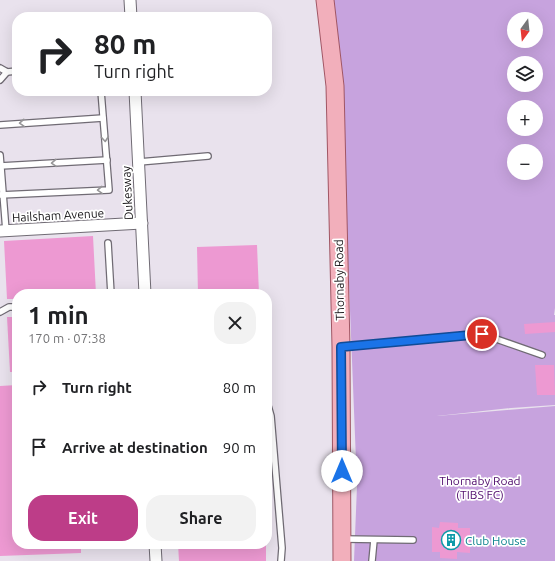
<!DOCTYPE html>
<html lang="en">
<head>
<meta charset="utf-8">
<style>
	body { margin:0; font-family:Ubuntu,sans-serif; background:#f2f2f2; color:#202124; height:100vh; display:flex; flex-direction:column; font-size:15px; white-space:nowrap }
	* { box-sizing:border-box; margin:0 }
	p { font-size:13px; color:#757577 }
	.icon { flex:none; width:22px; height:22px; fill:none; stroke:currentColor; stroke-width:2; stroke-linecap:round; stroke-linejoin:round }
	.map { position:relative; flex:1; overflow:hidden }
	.sheet { position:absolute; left:12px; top:289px; width:260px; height:260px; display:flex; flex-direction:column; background:#fff; border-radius:16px; box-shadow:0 4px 16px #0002 }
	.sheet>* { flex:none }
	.guide { position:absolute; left:12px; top:12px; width:260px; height:84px; border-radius:16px; box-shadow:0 4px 16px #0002; background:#fff; color:#202124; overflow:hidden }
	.needle { width:26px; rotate:195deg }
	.tools { position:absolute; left:507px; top:12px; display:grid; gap:8px }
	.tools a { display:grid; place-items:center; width:36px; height:36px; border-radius:50%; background:#fff; box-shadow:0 4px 16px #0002; font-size:20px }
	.pin { position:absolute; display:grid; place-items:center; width:34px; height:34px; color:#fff; margin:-17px; border:2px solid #fff; border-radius:50%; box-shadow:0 1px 4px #0007 }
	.me { position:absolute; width:44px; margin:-22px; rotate:0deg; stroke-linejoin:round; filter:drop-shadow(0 0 3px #0008) }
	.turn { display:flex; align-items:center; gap:14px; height:84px; padding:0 16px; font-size:18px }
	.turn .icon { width:52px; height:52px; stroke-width:2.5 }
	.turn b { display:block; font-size:28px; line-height:34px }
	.round { display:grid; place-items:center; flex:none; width:42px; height:42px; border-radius:16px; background:#f2f2f2 }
	.headline { display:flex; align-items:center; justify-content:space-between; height:68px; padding:0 16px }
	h1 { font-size:24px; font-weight:600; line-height:30px }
	.button { display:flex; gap:8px; margin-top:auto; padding:8px 16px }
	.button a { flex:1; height:46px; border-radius:16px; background:#bd3d88; color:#fff; font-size:16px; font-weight:600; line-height:46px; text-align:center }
	.button a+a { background:#f2f2f2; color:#202124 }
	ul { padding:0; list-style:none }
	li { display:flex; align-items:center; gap:12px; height:60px; padding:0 16px }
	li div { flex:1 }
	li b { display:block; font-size:15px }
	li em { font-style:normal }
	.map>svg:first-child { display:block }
	.green { fill:#c7a3de; fill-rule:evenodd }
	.building { fill:#ed99d2 }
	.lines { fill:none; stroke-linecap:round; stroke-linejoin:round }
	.service-casing { stroke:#706b74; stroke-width:8 }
	.minor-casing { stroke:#706b74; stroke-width:13 }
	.primary-casing { stroke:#a05664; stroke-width:19 }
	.service { stroke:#fff; stroke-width:5.5 }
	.minor { stroke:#fff; stroke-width:11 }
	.primary { stroke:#f2afbb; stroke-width:17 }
	.oneway { stroke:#969597 }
	.route-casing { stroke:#114b97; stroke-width:10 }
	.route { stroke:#1a73e8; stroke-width:7 }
	.labels { text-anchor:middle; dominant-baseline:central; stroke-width:3.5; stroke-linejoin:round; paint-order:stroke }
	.street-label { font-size:12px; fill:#161417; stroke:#fff }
	.park-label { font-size:12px; fill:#4f0b6c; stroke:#fff }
	.culture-label { font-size:12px; fill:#0d838f; stroke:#fff; text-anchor:start }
</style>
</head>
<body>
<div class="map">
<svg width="555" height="561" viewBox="0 0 555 561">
	<rect width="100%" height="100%" fill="#e9e2ed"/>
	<path class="green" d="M332 0H555V308L554 315H555V405L511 408 437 416 555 406V561H354L357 486 341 84ZM514 19H536V41H514ZM514 63H536V85H514ZM514 107H536V129H514ZM514 151H536V173H514Z"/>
	<g class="building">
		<path d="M93 236 96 294H17V299H7L4 241Z"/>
		<path d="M257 245 259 294H198L197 247Z"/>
		<path d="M7 317H17V372H10Z"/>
		<path d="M555 322V332L525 334 524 324Z"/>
		<path d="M535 365H554L555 395H537Z"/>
		<path d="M17 385V544H81V553L0 556V386Z"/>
		<path d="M440 522 458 523V528H470V553L457 552V559L440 558V552H432V527L439 528Z"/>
		<path d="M178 544H266V561H179Z"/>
	</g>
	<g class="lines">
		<g class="service-casing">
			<g id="service">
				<path d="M0 68 7 72 17 71"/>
				<path d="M0 80 7 72"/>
				<path d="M0 125 103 118"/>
				<path d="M0 155 6 231"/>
				<path d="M139 162 208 156"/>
				<path d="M0 166 107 160"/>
				<path d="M0 195 109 190 101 91"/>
				<path d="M108 243 111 294"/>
				<path d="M0 312 9 307H17"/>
				<path d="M342 347 482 334 542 355"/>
				<path d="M267 402 271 416 282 548 281 561"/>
				<path d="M343 539 413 540"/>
				<path d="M372 561 374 540"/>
			</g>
		</g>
		<g class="minor-casing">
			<g id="minor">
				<path d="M130 0 131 17"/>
				<path d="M135 91 145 294"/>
				<path d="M0 231 142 223"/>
				<path d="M155 544 156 561"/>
			</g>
		</g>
		<g class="primary-casing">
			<path id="primary" d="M325 0 335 86 341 347 342 561"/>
		</g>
		<use href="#service" class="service"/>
		<use href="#minor" class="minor"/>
		<use href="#primary" class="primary"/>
	</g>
	<defs><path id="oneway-chevron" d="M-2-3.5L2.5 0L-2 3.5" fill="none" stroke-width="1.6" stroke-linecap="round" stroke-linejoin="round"/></defs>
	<g class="oneway">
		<use href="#oneway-chevron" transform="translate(22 123) rotate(176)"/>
		<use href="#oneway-chevron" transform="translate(105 139) rotate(85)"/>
		<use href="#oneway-chevron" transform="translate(54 163) rotate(177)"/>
		<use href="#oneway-chevron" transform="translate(100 190) rotate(177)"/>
	</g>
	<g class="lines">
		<g class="route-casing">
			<path id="route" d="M342 471 341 347 482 334"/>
		</g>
		<use href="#route" class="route"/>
	</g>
	<defs>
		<g id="building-ring" transform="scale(1)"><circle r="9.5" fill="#fff" stroke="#0f9aa8" stroke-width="1.5"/><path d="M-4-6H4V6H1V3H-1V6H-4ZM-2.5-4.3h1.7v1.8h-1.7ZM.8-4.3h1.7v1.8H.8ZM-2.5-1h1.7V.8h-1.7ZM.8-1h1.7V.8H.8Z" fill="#0f9aa8"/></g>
	</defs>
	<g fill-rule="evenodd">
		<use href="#building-ring" x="451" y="540"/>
	</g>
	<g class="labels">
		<g class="street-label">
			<text transform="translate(127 193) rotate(-93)">Dukesway</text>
			<text transform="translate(58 215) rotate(-3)">Hailsham Avenue</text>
			<text transform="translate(339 280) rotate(-91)">Thornaby Road</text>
		</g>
		<g class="park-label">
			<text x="480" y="480">Thornaby Road<tspan x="480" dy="14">(TIBS FC)</tspan></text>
		</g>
		<g class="culture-label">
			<text x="465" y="540">Club House</text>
		</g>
	</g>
</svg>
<div class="tools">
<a><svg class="needle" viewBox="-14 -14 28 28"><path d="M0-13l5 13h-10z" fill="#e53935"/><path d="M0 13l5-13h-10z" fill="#757577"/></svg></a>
<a><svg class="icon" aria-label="layers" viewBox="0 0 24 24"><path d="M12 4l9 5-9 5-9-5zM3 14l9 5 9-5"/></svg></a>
<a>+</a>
<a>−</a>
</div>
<div class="pin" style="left:482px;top:334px;background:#d93025"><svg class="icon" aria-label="arrive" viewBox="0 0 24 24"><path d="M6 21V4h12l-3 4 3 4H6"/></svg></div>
<svg class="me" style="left:342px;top:471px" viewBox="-20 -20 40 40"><circle r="19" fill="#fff"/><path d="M0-13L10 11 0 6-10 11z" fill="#1a73e8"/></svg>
<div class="guide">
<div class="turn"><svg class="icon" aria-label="right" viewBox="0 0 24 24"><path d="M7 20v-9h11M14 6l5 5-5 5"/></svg><div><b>80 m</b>Turn right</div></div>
</div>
<section class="sheet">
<div class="headline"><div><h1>1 min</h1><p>170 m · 07:38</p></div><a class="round"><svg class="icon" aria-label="close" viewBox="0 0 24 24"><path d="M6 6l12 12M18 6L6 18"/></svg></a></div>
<ul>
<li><svg class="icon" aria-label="right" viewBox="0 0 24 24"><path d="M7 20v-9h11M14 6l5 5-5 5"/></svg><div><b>Turn right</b></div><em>80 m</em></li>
<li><svg class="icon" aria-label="arrive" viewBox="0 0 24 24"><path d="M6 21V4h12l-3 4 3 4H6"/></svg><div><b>Arrive at destination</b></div><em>90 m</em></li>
</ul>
<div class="button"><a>Exit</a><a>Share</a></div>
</section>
</div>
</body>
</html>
